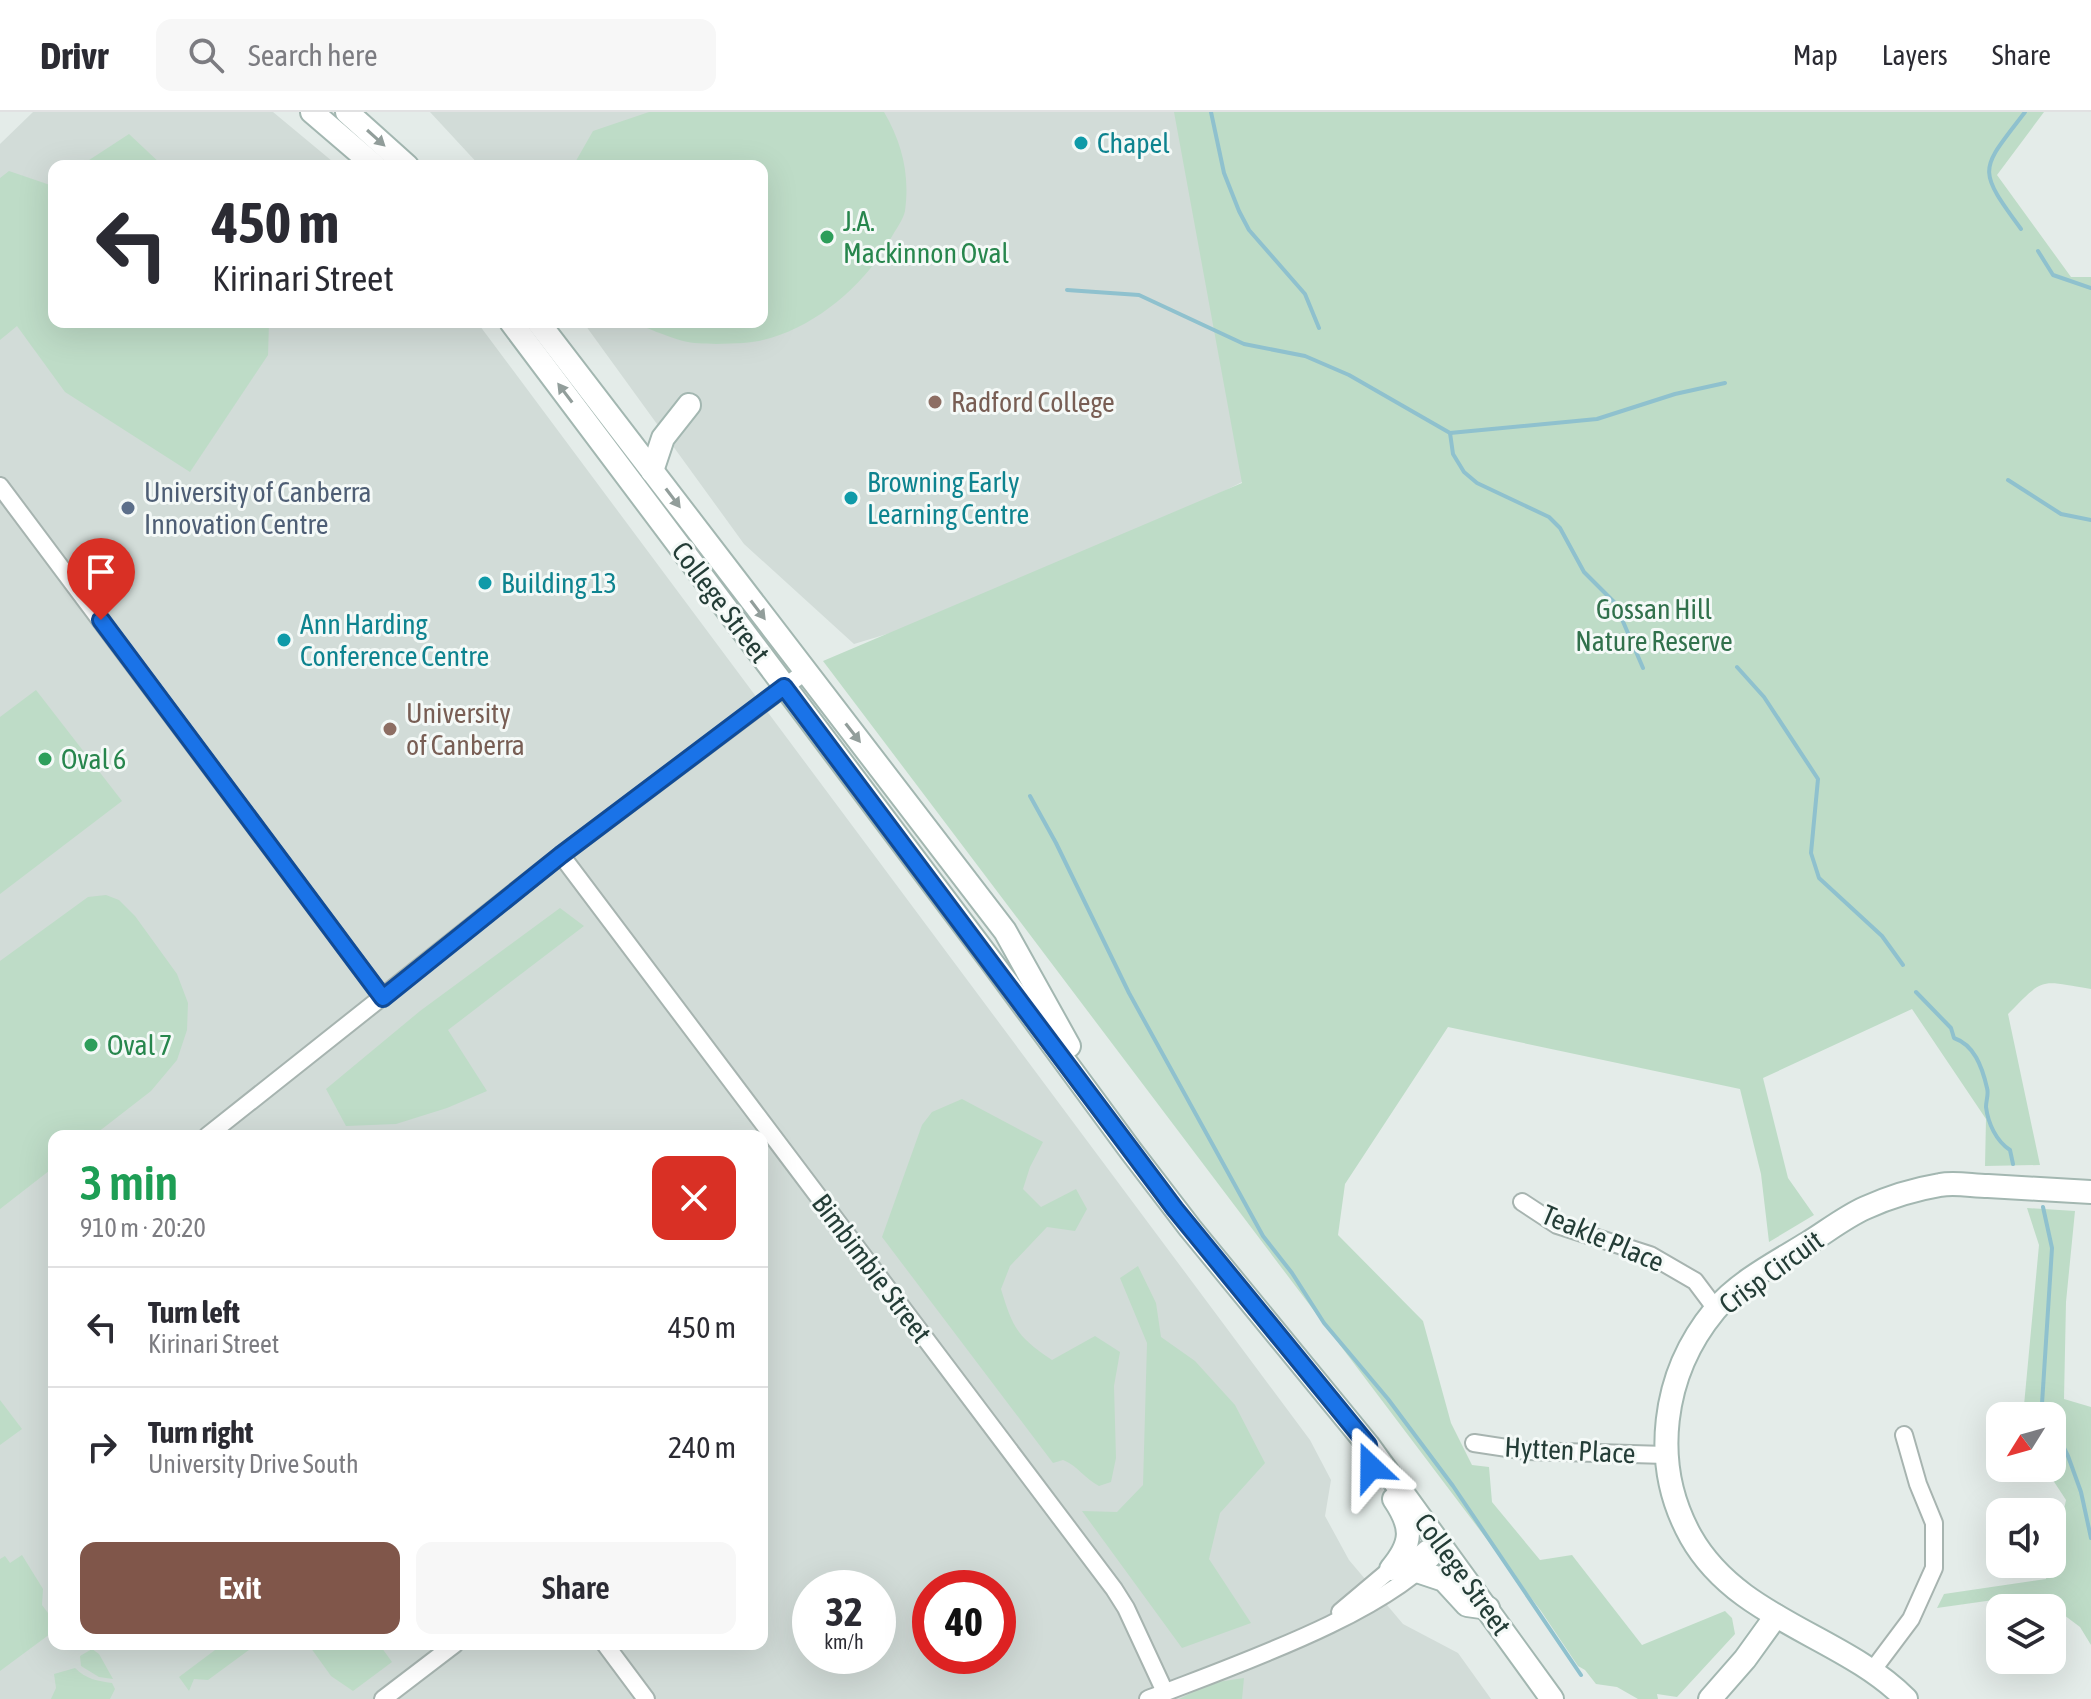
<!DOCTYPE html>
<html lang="en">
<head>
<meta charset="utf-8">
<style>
	body { margin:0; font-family:"Asap Condensed",sans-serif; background:#f7f7f7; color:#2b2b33; height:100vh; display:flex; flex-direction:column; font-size:30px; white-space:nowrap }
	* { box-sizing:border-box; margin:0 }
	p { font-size:26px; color:#7c7c81 }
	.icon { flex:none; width:44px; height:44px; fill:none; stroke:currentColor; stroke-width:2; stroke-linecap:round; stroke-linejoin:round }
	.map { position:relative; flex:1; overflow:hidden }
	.sheet { position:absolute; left:48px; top:1018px; width:720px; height:520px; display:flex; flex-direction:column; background:#fff; border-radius:16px; box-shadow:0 8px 32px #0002 }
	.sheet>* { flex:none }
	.top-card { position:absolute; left:48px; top:48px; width:720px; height:168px; border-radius:16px; box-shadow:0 8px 32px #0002; background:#fff; color:#2b2b33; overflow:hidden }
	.needle { width:52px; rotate:233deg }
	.buttons { position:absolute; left:1986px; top:1290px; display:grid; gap:16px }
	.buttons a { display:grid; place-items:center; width:80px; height:80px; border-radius:16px; background:#fff; box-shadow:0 8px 32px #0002; font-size:40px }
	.speed { position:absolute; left:792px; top:1458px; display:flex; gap:16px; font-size:40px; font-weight:700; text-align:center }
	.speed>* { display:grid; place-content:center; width:104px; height:104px; border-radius:50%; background:#fff; box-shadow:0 8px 32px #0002; line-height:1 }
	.speed small { font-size:20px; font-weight:400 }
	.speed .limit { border:12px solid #d22; background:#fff; color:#111 }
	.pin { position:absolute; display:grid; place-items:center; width:68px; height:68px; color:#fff; margin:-82px -34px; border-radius:50% 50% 50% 0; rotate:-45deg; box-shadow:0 0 8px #0007 }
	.pin .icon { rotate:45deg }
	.me { position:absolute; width:88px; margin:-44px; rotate:337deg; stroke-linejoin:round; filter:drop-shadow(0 0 6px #0008) }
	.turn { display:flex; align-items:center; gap:28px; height:168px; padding:0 32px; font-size:36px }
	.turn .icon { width:104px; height:104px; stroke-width:2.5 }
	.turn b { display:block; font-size:56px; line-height:68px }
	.round { display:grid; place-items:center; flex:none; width:84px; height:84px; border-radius:16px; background:#f7f7f7 }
	.headline { display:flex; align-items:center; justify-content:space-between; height:136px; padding:0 32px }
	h1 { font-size:48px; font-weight:600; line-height:60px; color:#1e9e55 }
	.primary-button { display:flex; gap:16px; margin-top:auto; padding:16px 32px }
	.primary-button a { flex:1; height:92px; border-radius:16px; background:#80564a; color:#fff; font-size:32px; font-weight:600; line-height:92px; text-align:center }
	.primary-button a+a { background:#f7f7f7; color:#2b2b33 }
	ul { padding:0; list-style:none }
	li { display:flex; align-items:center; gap:24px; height:120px; padding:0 32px; border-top:2px solid #e1e1e2 }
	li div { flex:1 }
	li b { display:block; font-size:30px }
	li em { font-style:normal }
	header { display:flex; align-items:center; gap:48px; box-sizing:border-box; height:112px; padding:0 40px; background:#fff; border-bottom:2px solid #e1e1e2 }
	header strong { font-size:38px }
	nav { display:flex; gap:44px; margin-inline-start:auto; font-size:28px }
	.search { width:560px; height:72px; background:#f7f7f7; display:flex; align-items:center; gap:20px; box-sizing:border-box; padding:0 28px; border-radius:16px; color:#7c7c81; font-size:30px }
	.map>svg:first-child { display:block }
	.built { fill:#d2dcd8; fill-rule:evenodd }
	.green { fill:#bedcc7 }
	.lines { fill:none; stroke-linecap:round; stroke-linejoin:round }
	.stream { stroke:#8fc1ce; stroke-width:4 }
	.street-casing { stroke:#a7b4b0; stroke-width:20 }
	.secondary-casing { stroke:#a3b7b1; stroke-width:26 }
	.street { stroke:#fff; stroke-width:16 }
	.secondary { stroke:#fff; stroke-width:22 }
	.oneway { fill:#929e9b }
	.route-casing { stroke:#114b97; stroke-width:20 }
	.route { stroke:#1a73e8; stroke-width:14 }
	.culture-dot { fill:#0f9aa8; stroke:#f4f9f7; stroke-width:3 }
	.leisure-dot { fill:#2e9e5b; stroke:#f4f9f7; stroke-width:3 }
	.education-dot { fill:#8d6e63; stroke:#f4f9f7; stroke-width:3 }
	.service-dot { fill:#5c6f8a; stroke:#f4f9f7; stroke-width:3 }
	.labels { text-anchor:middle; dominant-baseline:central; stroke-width:6; stroke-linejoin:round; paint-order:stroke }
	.culture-label { font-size:28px; fill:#0d838f; stroke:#f4f9f7; text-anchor:start }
	.leisure-label { font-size:28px; fill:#27864d; stroke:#f4f9f7; text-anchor:start }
	.education-label { font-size:28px; fill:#785e54; stroke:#f4f9f7; text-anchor:start }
	.service-label { font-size:28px; fill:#4e5e75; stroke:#f4f9f7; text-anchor:start }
	.street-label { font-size:28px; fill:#243d37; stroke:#f4f9f7 }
	.park-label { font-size:28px; fill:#31714c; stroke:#f4f9f7 }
</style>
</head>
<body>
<header>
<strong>Drivr</strong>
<div class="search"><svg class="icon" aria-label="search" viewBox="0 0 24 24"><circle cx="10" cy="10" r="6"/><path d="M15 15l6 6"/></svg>Search here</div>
<nav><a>Map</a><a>Layers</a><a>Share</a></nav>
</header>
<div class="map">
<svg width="2091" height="1587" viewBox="0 0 2091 1587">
	<rect width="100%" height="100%" fill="#e4ece9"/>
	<g class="built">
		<path d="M33 0H273L338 54H54V210H477L1310 1328 1331 1368 1325 1404 1349 1448 1403 1512 1458 1541 1491 1587H0V32ZM54 1024H762V1532H54ZM810 1476H878V1544H810ZM930 1476H998V1544H930Z"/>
		<path d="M430 0H1175L1244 369 1022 481 854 532 744 432 583 210H762V54H480Z"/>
	</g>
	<g class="green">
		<path d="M649 0H884C902 31 910 62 905 99 903 108 896 117 891 126 864 176 803 227 743 231 725 232 700 233 683 229 665 224 648 216 631 210H762V54H573L593 19Z"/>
		<path d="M1174 0H2044L1997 63 2071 165H2091V877C2039 869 2045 864 2008 902L2040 1053 1985 1054 1986 1007 1912 897 1763 966 1788 1066 1814 1103 1769 1130 1761 1062 1740 977 1448 915 1345 1072 1338 1123 1423 1209 1451 1311 1472 1353 1489 1355 1492 1390 1540 1448 1572 1443 1642 1533 1725 1499 1732 1506 1735 1522 1677 1585 1657 1582 1658 1587H1638L1617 1575 1596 1572 1585 1558 1578 1554 1541 1499 823 549 1242 371Z"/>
		<path d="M129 22 163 54H80Z"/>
		<path d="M9 59 50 73 54 71V210H269L268 243 190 360 65 280 17 214 0 228V66Z"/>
		<path d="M36 578 122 689 0 782V605Z"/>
		<path d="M106 783 119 788 135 804 177 862 188 891 187 918 177 948 151 979 93 1024H54V1055L0 1097V849L88 785Z"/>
		<path d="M560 796 584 814 448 918 487 979 447 996 396 1012 346 1014 326 977 420 899Z"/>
		<path d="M962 987 1043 1030 1030 1055 1023 1077 1041 1095 1076 1077 1087 1097 1075 1119 1047 1115 1010 1154 1001 1177C1013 1217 1018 1225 1052 1248L1095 1224 1120 1240 1114 1274 1116 1346 1111 1370 1099 1374C1085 1367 1078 1354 1063 1348L1053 1351 882 1125 922 1013 932 1000Z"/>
		<path d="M2027 1096 2075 1099 2066 1190 2064 1287 2091 1295V1533L2080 1515 2036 1482 1937 1496 1944 1482 2046 1467 2050 1452H2052L2066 1388 2045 1356H2052V1304H2023L2039 1133Z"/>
		<path d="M1138 1154 1156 1191 1161 1225 1195 1249 1235 1293 1265 1351 1220 1401 1209 1447 1251 1511 1182 1536 1082 1399 1117 1400 1143 1373 1147 1231 1120 1166Z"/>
		<path d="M0 1288 22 1317 0 1333Z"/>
		<path d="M22 1443 43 1477 42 1493 54 1509V1519L0 1559V1447L5 1444 10 1451Z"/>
		<path d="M223 1532H257L208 1568 194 1567 189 1579 179 1565Z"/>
		<path d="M308 1532H379L392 1550 353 1579 331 1564Z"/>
		<path d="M92 1537 99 1542 113 1567 99 1565 81 1554 80 1544Z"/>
		<path d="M75 1556C86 1567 97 1569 112 1571L115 1577 110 1587H51L56 1576 54 1562Z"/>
		<path d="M1244 1566 1242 1587H1179L1211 1571Z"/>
	</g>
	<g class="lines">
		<g class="stream">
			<path d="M1211 0 1224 61 1239 99 1249 118 1305 182 1319 216"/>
			<path d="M2021 117C1975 55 1981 58 2025 0"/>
			<path d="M2038 139 2053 163 2091 176"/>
			<path d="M1067 178 1139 183 1244 232 1305 244 1349 263 1450 321 1597 307 1675 282 1725 271"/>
			<path d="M1450 321 1453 342 1464 360 1477 371 1549 405 1560 416 1584 460 1615 491 1643 556"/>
			<path d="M2008 368 2061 402 2091 408"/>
			<path d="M1737 555 1764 585 1818 667 1811 741 1819 766 1882 824 1903 853"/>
			<path d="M1030 684 1056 731 1129 881 1263 1124 1292 1161 1324 1211 1388 1287 1453 1374 1581 1563"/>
			<path d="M1916 880 1951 916 1954 926C1974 933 1982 954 1987 976 1989 982 1986 988 1986 995 1988 1011 1996 1029 2010 1038L2013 1052"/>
			<path d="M2043 1095 2052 1136 2042 1292 2048 1304"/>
			<path d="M2052 1312 2068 1344 2081 1380 2091 1426"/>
		</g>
		<g class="street-casing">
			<g id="street">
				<path d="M0 374 383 886"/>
				<path d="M561 743 1114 1477 1126 1496 1165 1580"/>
				<path d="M207 1024 561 743 806 559"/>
				<path d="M1522 1090 1557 1113 1650 1143 1695 1169 1716 1197"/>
				<path d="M1474 1331 1527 1339 1666 1343"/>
				<path d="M1340 1500 1391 1457 1402 1458 1426 1437 1443 1434"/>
				<path d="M605 1532 646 1587"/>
				<path d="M1872 1559 1911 1507 1934 1456V1411L1918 1372 1904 1323"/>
				<path d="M383 1587 455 1532"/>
				<path d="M1148 1587C1229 1555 1391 1501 1443 1434"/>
			</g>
		</g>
		<g class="secondary-casing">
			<g id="secondary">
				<path d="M312 0 375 54"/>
				<path d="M347 0 407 54"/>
				<path d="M511 210 991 849 1131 1039 1190 1116 1368 1333 1552 1587"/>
				<path d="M538 210 1005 819 1069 934"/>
				<path d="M652 359 663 326 689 293"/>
				<path d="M1391 1457C1413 1431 1413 1415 1394 1387"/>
				<path d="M1417 1459 1444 1468 1467 1493 1488 1496"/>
				<path d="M1710 1587 1745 1547 1776 1504"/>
				<path d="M1906 1587C1842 1523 1738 1508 1691 1425 1650 1352 1662 1262 1715 1198 1738 1170 1777 1150 1808 1131 1826 1120 1845 1105 1865 1096 1887 1086 1916 1077 1940 1073 1955 1070 1973 1074 1988 1074 2022 1076 2057 1078 2091 1080"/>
			</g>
		</g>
		<use href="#street" class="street"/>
		<use href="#secondary" class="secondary"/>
	</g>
	<defs><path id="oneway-solid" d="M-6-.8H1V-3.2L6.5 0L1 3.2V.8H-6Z" transform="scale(2)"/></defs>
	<g class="oneway">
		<use href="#oneway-solid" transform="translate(376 26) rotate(42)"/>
		<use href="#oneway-solid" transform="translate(565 281) rotate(-127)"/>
		<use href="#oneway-solid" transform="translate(673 386) rotate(53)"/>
		<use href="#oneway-solid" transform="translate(758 498) rotate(53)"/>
		<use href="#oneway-solid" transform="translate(853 621) rotate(52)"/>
	</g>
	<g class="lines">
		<g class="route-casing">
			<path id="route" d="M101 508 383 886 561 743 784 575 1175 1097 1368 1333 1371 1355"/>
		</g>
		<use href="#route" class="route"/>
	</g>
	<g class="culture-dot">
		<circle cx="1081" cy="31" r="8"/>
		<circle cx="851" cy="386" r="8"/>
		<circle cx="485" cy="471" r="8"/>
		<circle cx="284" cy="528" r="8"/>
	</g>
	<g class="leisure-dot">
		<circle cx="827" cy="125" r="8"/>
		<circle cx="45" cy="647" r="8"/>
		<circle cx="91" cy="933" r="8"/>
	</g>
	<g class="education-dot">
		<circle cx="935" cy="290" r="8"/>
		<circle cx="390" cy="617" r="8"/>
	</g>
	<circle class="service-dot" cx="128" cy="396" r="8"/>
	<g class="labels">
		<g class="culture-label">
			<text x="1097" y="31">Chapel</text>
			<text x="867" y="370">Browning Early<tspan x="867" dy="32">Learning Centre</tspan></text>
			<text x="501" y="471">Building 13</text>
			<text x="300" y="512">Ann Harding<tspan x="300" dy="32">Conference Centre</tspan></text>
		</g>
		<g class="leisure-label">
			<text x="843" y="109">J.A.<tspan x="843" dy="32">Mackinnon Oval</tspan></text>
			<text x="61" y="647">Oval 6</text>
			<text x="107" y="933">Oval 7</text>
		</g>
		<g class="education-label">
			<text x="951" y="290">Radford College</text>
			<text x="406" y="601">University<tspan x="406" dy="32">of Canberra</tspan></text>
		</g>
		<g class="service-label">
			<text x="144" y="380">University of Canberra<tspan x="144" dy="32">Innovation Centre</tspan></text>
		</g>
		<g class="street-label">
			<text transform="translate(721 490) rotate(53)">College Street</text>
			<text transform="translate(1603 1126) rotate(23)">Teakle Place</text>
			<text transform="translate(872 1156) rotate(53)">Bimbimbie Street</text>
			<text transform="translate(1771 1160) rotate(-36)">Crisp Circuit</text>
			<text transform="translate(1570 1338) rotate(3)">Hytten Place</text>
			<text transform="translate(1463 1462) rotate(54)">College Street</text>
		</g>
		<g class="park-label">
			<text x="1654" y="497">Gossan Hill<tspan x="1654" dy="32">Nature Reserve</tspan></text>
		</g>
	</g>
</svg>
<div class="buttons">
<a><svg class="needle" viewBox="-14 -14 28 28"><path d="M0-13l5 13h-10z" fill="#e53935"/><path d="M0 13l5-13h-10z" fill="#7c7c81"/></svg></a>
<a><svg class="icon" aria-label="sound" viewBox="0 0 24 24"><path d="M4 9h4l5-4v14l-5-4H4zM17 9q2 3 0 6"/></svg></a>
<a><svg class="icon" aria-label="layers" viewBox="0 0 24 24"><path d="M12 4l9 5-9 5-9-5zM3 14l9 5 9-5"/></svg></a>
</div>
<div class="speed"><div>32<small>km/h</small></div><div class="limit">40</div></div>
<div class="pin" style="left:101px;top:508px;background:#d93025"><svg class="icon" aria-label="arrive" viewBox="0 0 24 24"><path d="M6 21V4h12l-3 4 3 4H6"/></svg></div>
<svg class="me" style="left:1371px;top:1355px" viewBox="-20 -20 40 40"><path d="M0-17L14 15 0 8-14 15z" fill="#1a73e8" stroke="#fff" stroke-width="4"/></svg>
<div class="top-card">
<div class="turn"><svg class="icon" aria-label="left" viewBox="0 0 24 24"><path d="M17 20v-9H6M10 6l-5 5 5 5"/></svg><div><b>450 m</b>Kirinari Street</div></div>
</div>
<section class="sheet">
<div class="headline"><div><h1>3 min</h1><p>910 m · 20:20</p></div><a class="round" style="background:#d93025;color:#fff"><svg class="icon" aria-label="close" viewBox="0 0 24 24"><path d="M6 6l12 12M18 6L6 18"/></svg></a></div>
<ul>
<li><svg class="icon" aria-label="left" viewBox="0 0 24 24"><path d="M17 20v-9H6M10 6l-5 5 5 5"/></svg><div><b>Turn left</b><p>Kirinari Street</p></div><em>450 m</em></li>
<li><svg class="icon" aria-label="right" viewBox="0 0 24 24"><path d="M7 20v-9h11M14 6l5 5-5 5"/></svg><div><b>Turn right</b><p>University Drive South</p></div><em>240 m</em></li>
</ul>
<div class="primary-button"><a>Exit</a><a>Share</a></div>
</section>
</div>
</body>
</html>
